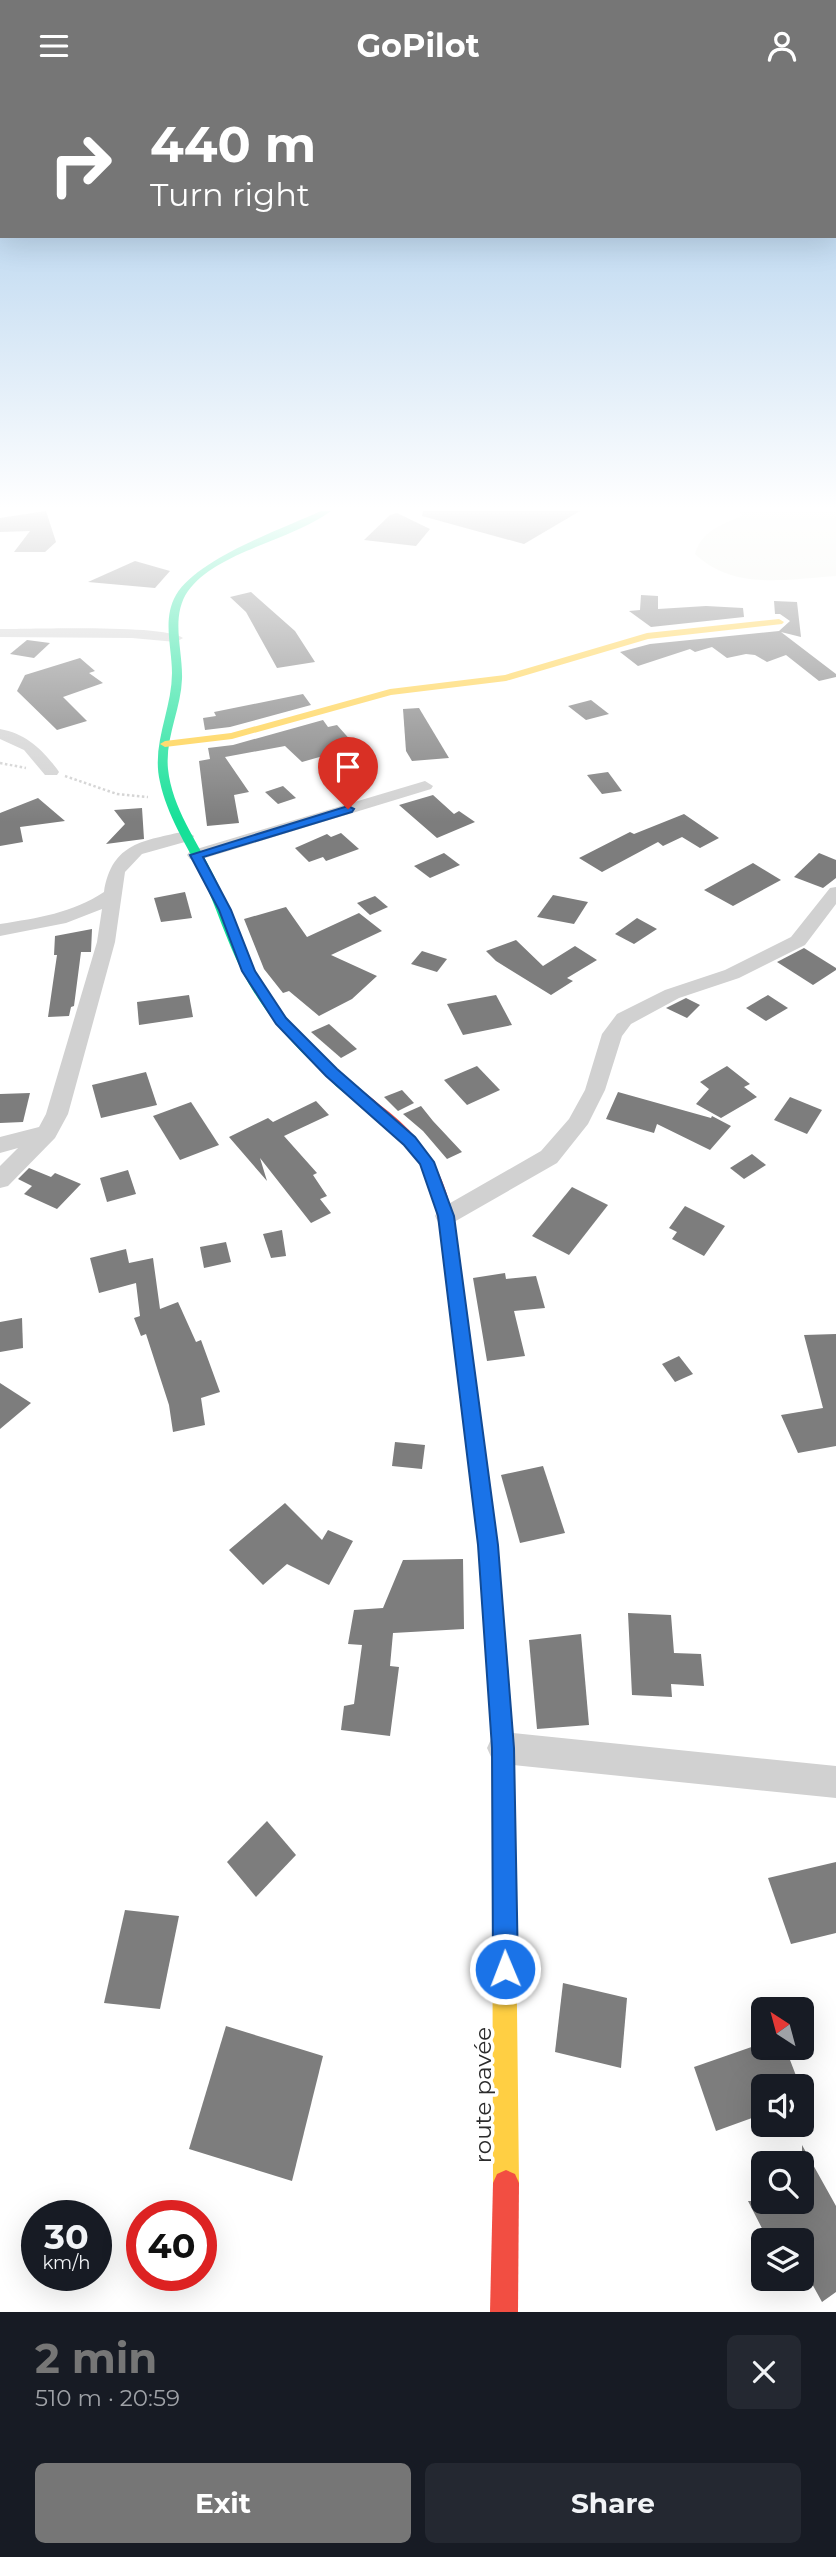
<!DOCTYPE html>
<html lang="en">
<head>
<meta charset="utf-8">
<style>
	body { margin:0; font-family:Montserrat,sans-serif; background:#242831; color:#f1f3f6; height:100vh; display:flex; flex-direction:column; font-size:26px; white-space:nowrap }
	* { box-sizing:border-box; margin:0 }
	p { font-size:23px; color:#9ea1a6 }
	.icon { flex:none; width:38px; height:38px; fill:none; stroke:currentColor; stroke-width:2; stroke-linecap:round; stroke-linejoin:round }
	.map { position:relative; height:2221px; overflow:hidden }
	.sheet { display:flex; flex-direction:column; background:#171b24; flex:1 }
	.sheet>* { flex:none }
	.guide { position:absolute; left:0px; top:0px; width:836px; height:147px; box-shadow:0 7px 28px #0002; background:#767676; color:#fff; overflow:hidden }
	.needle { width:46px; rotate:324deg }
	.buttons { position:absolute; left:751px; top:1906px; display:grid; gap:14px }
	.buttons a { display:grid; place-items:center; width:63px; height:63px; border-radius:10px; background:#171b24; box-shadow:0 7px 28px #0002; font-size:35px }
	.speed { position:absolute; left:21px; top:2109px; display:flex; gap:14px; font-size:35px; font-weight:700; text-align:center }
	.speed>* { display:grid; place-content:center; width:91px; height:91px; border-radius:50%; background:#171b24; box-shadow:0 7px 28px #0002; line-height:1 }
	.speed small { font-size:18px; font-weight:400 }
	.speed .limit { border:10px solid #d22; background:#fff; color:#111 }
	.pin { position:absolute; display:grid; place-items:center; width:60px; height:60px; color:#fff; margin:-72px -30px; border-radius:50% 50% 50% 0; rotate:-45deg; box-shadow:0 0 7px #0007 }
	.pin .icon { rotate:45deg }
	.me { position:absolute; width:77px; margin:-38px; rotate:359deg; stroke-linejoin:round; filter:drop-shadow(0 0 5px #0008) }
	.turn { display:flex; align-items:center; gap:24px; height:147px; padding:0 35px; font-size:32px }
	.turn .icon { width:91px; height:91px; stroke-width:2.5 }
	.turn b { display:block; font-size:49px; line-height:60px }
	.round { display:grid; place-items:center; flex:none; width:74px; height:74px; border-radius:10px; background:#242831 }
	.summary { display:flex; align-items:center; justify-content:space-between; height:119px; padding:0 35px }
	h1 { font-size:42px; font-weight:700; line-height:52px; color:#767676 }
	.button { display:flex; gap:14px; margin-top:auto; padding:14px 35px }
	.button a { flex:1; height:80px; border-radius:10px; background:#767676; color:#fff; font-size:28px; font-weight:700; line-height:80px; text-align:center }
	.button a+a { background:#242831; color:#f1f3f6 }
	header { display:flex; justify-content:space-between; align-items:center; height:91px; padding:0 35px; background:#767676; color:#fff; font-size:32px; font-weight:700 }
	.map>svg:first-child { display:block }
	.green { fill:#f0f2ec }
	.building { fill:#7d7d7d }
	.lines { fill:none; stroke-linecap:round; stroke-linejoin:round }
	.path { stroke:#d1d1d1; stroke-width:2.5; stroke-dasharray:2.5 2.5; stroke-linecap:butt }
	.street { fill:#d1d1d1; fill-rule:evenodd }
	.fast { fill:#16e098; fill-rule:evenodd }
	.slow { fill:#ffcf43; fill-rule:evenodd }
	.jam { fill:#f24e42; fill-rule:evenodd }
	.route { fill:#1a73e8; stroke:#114b97; stroke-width:2 }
	.labels { text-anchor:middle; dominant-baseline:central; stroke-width:7; stroke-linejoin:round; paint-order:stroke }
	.street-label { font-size:23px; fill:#2c2c2c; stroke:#fff }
</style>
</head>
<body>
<header><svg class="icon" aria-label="menu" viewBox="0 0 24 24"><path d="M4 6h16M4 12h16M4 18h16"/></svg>GoPilot<svg class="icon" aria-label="person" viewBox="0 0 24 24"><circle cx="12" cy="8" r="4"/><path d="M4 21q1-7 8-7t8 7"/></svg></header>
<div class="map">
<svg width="836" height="2221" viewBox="0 0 836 2221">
	<rect width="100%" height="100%" fill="#fff"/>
	<path class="green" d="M736 420H836V485C788 488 734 500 695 463 702 439 722 434 743 424Z"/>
	<g class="building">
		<path d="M46 420 56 451 45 461H14L30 440 0 441V427Z"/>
		<path d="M423 420H580L524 453 422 425Z"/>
		<path d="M397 422 430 438 416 455 364 449 390 424Z"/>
		<path d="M135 470 170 480 155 497 88 491Z"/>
		<path d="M251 501 295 540 315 571 277 577 246 521 230 506Z"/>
		<path d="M641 504 658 505V518L706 515 743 517 744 526 651 536 629 520 640 519Z"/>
		<path d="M774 510 797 511 801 546 781 541 836 583V586L819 590 786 564 767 571 755 564 746 563 727 567 712 556 695 561 690 558 638 575 620 561 650 553 779 540 790 530 780 523H775Z"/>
		<path d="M27 549 50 552 34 567 10 563Z"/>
		<path d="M80 567 95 580 89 582 103 592 63 606 87 630 57 639 17 600 25 584Z"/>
		<path d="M303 603 311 614 230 636 205 639 203 627 216 625 214 621Z"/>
		<path d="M591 609 609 623 586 629 568 615Z"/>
		<path d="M419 617 449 667 412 670 406 660 403 618Z"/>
		<path d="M323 629 328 636 337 634 361 661 342 666 337 661 302 671 285 655 225 666 249 701 234 704 239 732 207 735 199 670 210 668 208 657 233 654Z"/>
		<path d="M608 681 622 700 602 703 587 684Z"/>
		<path d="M283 695 296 707 278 713 265 701Z"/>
		<path d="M433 704 454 723 459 720 475 731 437 747 399 714Z"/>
		<path d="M38 707 65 730 20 736 23 751 0 755V722Z"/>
		<path d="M142 717 144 748 106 753 125 733 114 719Z"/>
		<path d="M684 723 719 747 700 757 682 746 663 755 658 751 602 781 579 767 630 741 634 743Z"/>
		<path d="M341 742 359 758 326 770 323 766 309 771 295 757 327 743 331 746Z"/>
		<path d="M444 762 460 774 430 787 414 775Z"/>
		<path d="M819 762 836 769V787L823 797 794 786Z"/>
		<path d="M753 772 781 789 733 815 704 799Z"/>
		<path d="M185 801 192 827 161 831 154 807Z"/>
		<path d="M553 804 588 811 574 833 537 826Z"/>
		<path d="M375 805 388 816 370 824 357 812Z"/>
		<path d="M286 816 307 846 359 822 382 840 331 864 377 885 352 908 319 925 289 900 283 902 264 878 244 828Z"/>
		<path d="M637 827 657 838 634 853 615 843Z"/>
		<path d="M92 838 91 861H81L74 915 71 916 69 925 48 926 57 864H54L55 845Z"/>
		<path d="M516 849 543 875 575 855 597 869 567 887 573 890 551 904 496 870 486 860Z"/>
		<path d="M804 857 836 877V879L813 894 777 871Z"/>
		<path d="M422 860 447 868 437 881 411 873Z"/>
		<path d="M189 904 193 926 139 934 137 911Z"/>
		<path d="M496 904 512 934 463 944 447 913Z"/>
		<path d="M768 904 788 917 766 930 746 917Z"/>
		<path d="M686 907 700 914 687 927 666 917Z"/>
		<path d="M329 933 357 958 341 967 311 941Z"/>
		<path d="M477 975 500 999 467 1014 444 989Z"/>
		<path d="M727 975 750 993 744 996 757 1006 721 1027 696 1013 709 998 700 991Z"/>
		<path d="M146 981 157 1014 101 1027 92 994Z"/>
		<path d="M402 999 414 1012 398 1020 384 1006Z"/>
		<path d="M618 1001 711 1027 712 1025 731 1035 710 1059 657 1033 654 1042 606 1028Z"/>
		<path d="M30 1002 23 1031 0 1032V1003Z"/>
		<path d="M790 1006 822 1019 807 1043 774 1029Z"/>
		<path d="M316 1010 329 1024 284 1045 317 1082 313 1084 327 1105 320 1108 331 1122 311 1132 260 1067 267 1090 229 1046 268 1027 273 1031Z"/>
		<path d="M191 1011 219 1054 180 1069 153 1025Z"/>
		<path d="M421 1015 433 1030 462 1061 447 1068 423 1040 403 1023Z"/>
		<path d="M752 1063 766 1074 744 1088 730 1077Z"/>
		<path d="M29 1077 51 1086 55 1082 81 1093 57 1118 24 1103 32 1095 18 1088Z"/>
		<path d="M128 1079 136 1103 107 1111 100 1087Z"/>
		<path d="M572 1096 608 1114 569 1164 532 1145Z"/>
		<path d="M685 1115 725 1135 704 1165 672 1148 677 1141 669 1137Z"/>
		<path d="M282 1139 286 1165 271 1167 263 1143Z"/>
		<path d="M226 1151 231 1171 204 1177 200 1156Z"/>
		<path d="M126 1158 129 1172 153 1167 160 1218 178 1211 196 1251 201 1249 220 1301 201 1307 205 1334 173 1341 169 1314 146 1243 141 1245 134 1227 140 1225 136 1192 99 1202 90 1167Z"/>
		<path d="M505 1182 506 1188 536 1185 545 1217 514 1220 525 1265 487 1270 473 1187Z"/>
		<path d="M22 1227 23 1257 0 1261V1231Z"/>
		<path d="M836 1243V1355L798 1362 781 1324 823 1317 804 1244Z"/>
		<path d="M679 1265 693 1283 675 1291 662 1273Z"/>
		<path d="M0 1292 31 1312 0 1338Z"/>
		<path d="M395 1351 425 1354 422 1378 392 1375Z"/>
		<path d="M543 1375 565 1442 520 1452 501 1384Z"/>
		<path d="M285 1412 322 1449 328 1439 353 1450 329 1494 287 1473 263 1494 229 1459Z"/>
		<path d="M463 1468 464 1538 393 1542 390 1575 399 1576 390 1645 341 1639 344 1615 354 1613 362 1554 348 1553 354 1519 383 1517 403 1469Z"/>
		<path d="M628 1522 671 1524 674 1562 701 1563 704 1595 671 1593 672 1606 632 1604Z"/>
		<path d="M581 1543 589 1634 537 1638 529 1549Z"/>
		<path d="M267 1730 296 1764 256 1806 227 1771Z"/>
		<path d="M836 1771V1842L791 1853 768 1787Z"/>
		<path d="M125 1819 179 1825 160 1918 104 1912Z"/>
		<path d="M563 1892 627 1907 621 1977 555 1961Z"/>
		<path d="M226 1935 323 1965 292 2090 189 2058Z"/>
		<path d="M763 1952V1956H785L800 1995H763V2023L716 2040 694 1976Z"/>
		<path d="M802 2054 836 2115V2201L822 2211 811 2191 802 2198V2149H768L748 2110H802Z"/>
	</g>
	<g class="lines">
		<g class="path">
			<path d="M0 672 26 677"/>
			<path d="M65 685 117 703 148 706"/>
		</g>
		<g class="street">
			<path d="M0 538C29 538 167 533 183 547L176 551 132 547 0 546Z"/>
			<path d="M0 638C26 643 41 657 57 678L59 681 57 684H45L24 659 0 648Z"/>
			<path d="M425 690 433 695 431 698 202 768H190L187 764 190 760Z"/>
			<path d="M186 740 194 745 192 749 142 763 125 781 115 851 68 1023 55 1047 8 1095 0 1097V1075L18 1057 0 1062V1046L39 1036 46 1023 97 851 102 818 66 832 0 845V833C38 827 72 822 104 801 112 751 144 750 186 740Z"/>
			<path d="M836 796V813L805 854 739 887 679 907 631 933 622 945 605 999 588 1033 557 1072 454 1131 446 1134 438 1131 435 1125 438 1119 541 1060 569 1028 585 999 602 943 617 923 665 899 725 879 791 846 830 797Z"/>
			<path d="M503 1641 836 1675V1707L503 1673 492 1668 487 1657 492 1646Z"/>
		</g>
		<g class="fast">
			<path d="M321 420H331C293 449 217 460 188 500 170 526 183 559 182 588 181 618 165 647 168 678 172 717 197 750 214 785 230 816 239 851 256 882 281 928 320 964 358 997L360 1001 358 1005 353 1006C341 1003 330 988 321 980 290 951 261 918 242 880 226 849 216 815 201 783 186 753 167 724 160 691 151 654 172 619 172 582 172 556 162 528 176 504 198 467 282 438 321 420Z"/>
			<path d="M453 1176 459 1178 461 1183 498 1454 509 1587 505 1594 498 1598 491 1594 487 1587 478 1454 445 1183 447 1178Z"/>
		</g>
		<g class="slow">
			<path d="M779 528 784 531 782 533 648 548 506 590 391 604 232 648 165 656 160 653 165 650 231 642 390 598 505 584 647 542Z"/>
			<path d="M498 1576 505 1580 509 1587 514 1657 519 2092 515 2101 506 2105 497 2101 493 2092 492 1657 487 1587 491 1580Z"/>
		</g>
		<g class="jam">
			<path d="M353 996C364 999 375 1010 384 1017 445 1064 453 1110 461 1183L459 1188H447L445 1183C440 1140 437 1088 406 1054 389 1035 368 1021 348 1005L346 1001 348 997Z"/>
			<path d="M506 2079 515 2083 519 2092 518 2221H490L493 2092 497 2083Z"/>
		</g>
	</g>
	<linearGradient id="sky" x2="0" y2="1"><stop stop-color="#a2c8ea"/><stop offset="0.57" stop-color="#fff"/><stop offset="1" stop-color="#fff" stop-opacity="0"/></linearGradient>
	<rect width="836" height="731" fill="url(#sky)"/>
	<path class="route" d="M348 715 354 718 352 721 203 766 231 819 255 880 286 927 337 978 415 1046 434 1071 454 1125 498 1454 514 1657 518 1878 514 1887 505 1891 497 1887 493 1878 492 1657 478 1454 438 1125 420 1073 404 1054 326 985 276 933 242 880 219 819 190 764Z"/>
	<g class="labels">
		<g class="street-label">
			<text transform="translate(483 2004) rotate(-90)">route pavée</text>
		</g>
	</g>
</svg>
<div class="buttons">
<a><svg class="needle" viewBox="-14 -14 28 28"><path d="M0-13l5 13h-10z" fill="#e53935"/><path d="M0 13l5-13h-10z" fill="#9ea1a6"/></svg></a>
<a><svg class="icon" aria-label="sound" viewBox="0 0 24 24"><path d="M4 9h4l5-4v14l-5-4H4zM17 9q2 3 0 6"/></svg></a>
<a><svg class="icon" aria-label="search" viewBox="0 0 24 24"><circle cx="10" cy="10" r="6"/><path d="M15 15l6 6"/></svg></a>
<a><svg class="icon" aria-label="layers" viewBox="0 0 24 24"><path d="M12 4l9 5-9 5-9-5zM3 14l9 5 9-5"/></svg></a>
</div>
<div class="speed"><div>30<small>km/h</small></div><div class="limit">40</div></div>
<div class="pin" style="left:348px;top:718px;background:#d93025"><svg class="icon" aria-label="arrive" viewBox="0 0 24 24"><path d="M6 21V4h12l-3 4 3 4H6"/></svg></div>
<svg class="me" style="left:505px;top:1878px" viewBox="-20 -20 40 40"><circle r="17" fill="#1a73e8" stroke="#fff" stroke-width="3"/><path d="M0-11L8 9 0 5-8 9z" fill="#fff"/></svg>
<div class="guide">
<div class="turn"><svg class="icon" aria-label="right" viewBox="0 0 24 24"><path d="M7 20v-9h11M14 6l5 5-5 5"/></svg><div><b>440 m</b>Turn right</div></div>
</div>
</div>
<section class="sheet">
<div class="summary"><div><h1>2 min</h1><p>510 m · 20:59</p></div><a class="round"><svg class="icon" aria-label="close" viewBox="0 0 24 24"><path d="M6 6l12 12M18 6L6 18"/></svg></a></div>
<div class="button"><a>Exit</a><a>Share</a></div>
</section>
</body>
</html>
